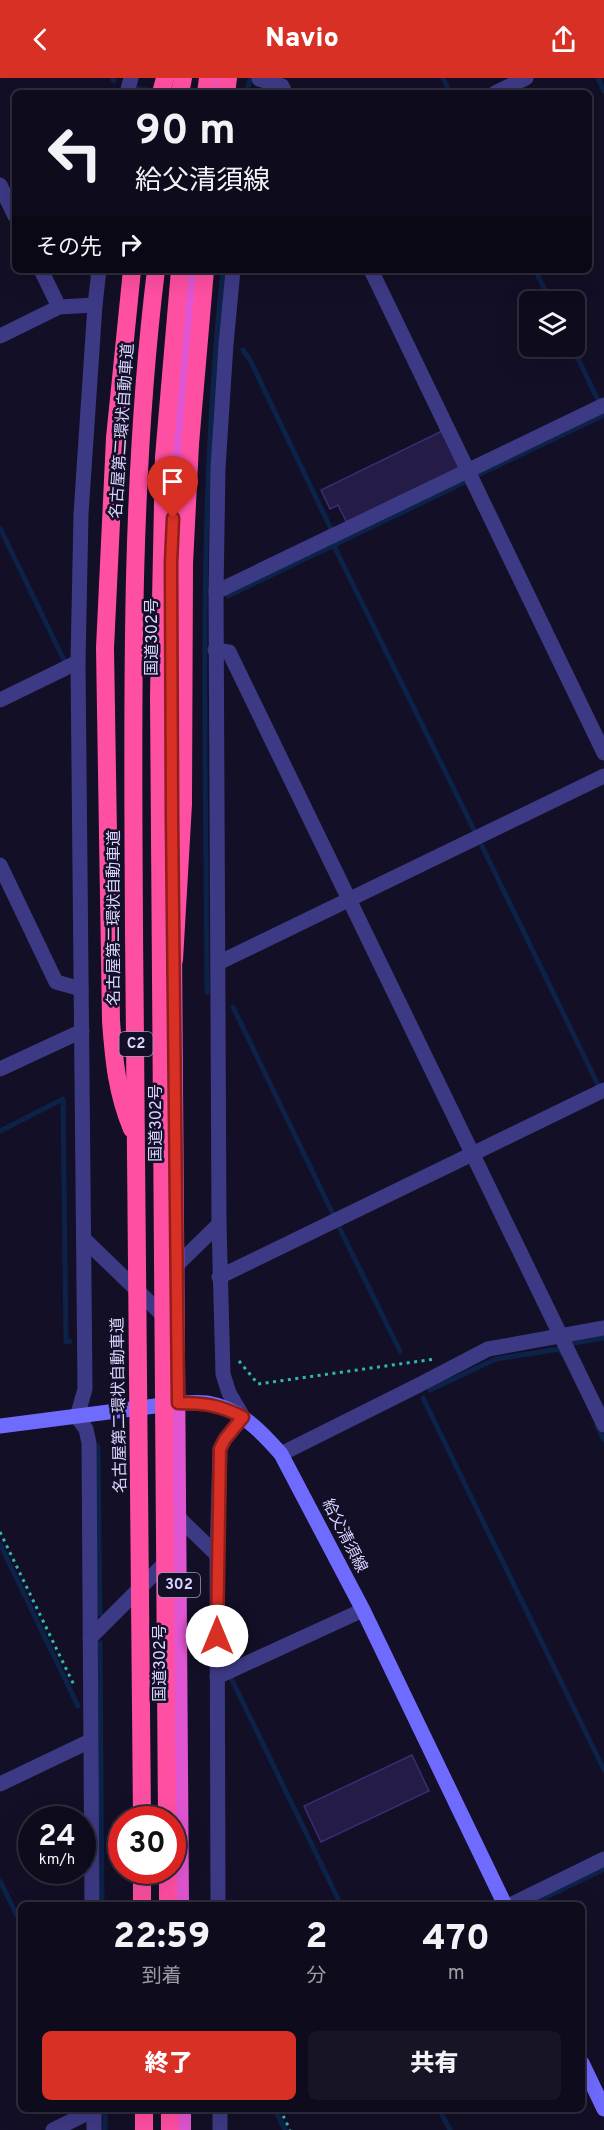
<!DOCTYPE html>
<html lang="ja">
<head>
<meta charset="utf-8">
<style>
	body { margin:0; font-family:Overpass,"Noto Sans JP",sans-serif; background:#171425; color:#f1f3f6; height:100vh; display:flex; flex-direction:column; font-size:22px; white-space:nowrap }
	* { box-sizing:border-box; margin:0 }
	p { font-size:20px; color:#9b9ba3 }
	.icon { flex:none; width:33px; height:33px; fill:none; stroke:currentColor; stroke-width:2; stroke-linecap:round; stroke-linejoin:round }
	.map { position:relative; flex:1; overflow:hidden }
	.sheet { position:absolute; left:18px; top:1824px; width:567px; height:210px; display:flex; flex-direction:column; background:#0e0b1c; border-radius:9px; box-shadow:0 6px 24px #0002,0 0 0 2px #2e2b3b }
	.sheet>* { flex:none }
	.top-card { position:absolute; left:12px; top:12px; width:580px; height:183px; border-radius:9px; box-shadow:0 6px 24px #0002,0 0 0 2px #2e2b3b; background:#0e0b1c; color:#f1f3f6; overflow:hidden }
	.tools { position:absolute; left:519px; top:213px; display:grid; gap:12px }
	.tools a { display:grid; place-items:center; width:66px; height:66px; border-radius:9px; background:#0e0b1c; box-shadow:0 6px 24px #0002,0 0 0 2px #2e2b3b; font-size:30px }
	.speed { position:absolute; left:18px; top:1728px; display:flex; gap:12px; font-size:30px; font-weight:700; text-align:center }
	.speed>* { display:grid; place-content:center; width:78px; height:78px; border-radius:50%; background:#0e0b1c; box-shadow:0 6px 24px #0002,0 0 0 2px #2e2b3b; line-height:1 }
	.speed small { font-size:15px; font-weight:400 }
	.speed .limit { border:9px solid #d22; background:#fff; color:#111 }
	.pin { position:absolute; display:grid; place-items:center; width:51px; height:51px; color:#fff; margin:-62px -26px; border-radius:50% 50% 50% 0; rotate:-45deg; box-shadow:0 0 6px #0007 }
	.pin .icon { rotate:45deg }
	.me { position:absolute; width:66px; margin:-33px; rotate:0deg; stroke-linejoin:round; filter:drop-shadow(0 0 4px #0008) }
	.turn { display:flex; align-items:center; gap:21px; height:126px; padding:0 24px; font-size:27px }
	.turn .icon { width:78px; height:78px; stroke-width:2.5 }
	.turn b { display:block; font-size:42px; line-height:51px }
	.then { display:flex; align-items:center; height:57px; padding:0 24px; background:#0003; gap:12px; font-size:22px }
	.eta { display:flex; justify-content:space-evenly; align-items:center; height:102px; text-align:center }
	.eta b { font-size:36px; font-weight:800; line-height:42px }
	.button { display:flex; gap:12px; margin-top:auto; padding:12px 24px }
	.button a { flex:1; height:69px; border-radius:9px; background:#d93025; color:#fff; font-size:24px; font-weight:800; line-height:69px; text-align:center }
	.button a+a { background:#171425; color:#f1f3f6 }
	header { display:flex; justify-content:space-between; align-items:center; height:78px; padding:0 24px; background:#d93025; color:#fff; font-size:27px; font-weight:800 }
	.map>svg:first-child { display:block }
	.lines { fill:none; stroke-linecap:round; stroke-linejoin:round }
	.stream { stroke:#0c2248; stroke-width:5 }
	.building { fill:#241b47; stroke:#3b2d73; stroke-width:1.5 }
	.path { stroke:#2fb8b0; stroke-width:3; stroke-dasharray:3 4.5; stroke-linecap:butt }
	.minor { stroke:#3d3a85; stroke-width:15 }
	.secondary { stroke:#6f6bff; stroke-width:15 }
	.trunk { stroke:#e055d1; stroke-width:16 }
	.motorway { stroke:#ff4fa3; stroke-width:18 }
	.route-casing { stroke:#8d1f18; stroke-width:15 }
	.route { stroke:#d93025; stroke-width:10 }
	.labels { text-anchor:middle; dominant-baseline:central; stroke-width:5; stroke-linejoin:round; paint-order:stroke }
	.shield { fill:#130f26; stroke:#9e99be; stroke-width:1.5 }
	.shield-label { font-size:15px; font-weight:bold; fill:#d9d4ff }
	.street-label { font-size:16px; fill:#d9d4ff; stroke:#130f26 }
</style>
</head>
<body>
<header><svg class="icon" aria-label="back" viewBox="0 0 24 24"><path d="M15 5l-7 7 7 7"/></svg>Navio<svg class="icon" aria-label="share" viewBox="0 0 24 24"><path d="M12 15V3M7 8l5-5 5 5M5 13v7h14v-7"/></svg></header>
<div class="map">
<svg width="604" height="2052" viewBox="0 0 604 2052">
	<rect width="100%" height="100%" fill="#130f26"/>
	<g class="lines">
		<g class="stream">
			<path d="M112 0 114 3"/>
			<path d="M443 0 450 15"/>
			<path d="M598 0 604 13"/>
			<path d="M135 10 148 12"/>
			<path d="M247 15 250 0"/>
			<path d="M535 192 551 224"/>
			<path d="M572 268 598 322"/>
			<path d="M243 272 250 282 331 451"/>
			<path d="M478 397 604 337"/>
			<path d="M0 450 64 582"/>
			<path d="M334 468 475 754"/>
			<path d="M228 518 467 403"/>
			<path d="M482 768 599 1009"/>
			<path d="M207 915C206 674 197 432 223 192"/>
			<path d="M233 929 334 1138"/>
			<path d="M0 1053 63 1021 66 1264 70 1263"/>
			<path d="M340 1151 400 1273"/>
			<path d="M574 1265 604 1260"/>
			<path d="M430 1312 496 1281 560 1271 562 1275"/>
			<path d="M423 1320 604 1692"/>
			<path d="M597 1348 604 1362"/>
			<path d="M98 1368 100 1536"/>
			<path d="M0 1466 78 1628"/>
			<path d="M100 1565 102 1827"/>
			<path d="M231 1600 341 1827"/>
			<path d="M0 1803 21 1846"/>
			<path d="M530 1827 604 1791"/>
			<path d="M105 2031V2052"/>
			<path d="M275 2031 285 2052"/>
			<path d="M439 2031 450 2052"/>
		</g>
	</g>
	<g class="building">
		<path d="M442 353 460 390 347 445 338 427 330 431 321 412Z"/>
		<path d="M412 1677 429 1713 321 1764 304 1728Z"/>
	</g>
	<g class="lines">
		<g class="path">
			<path d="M239 1283 258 1306 435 1281"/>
			<path d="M0 1454 74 1607"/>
			<path d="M280 2031 290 2052"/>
		</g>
		<g class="minor">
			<path d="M259 1 282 8 285 15"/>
			<path d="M127 15 131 0"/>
			<path d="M495 15 526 0"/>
			<path d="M0 107 15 138"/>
			<path d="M41 192 59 229"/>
			<path d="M371 192 604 675"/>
			<path d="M0 258 59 229 95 227"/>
			<path d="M216 514 604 327"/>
			<path d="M215 572 229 574 604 1347"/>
			<path d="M0 622 78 584"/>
			<path d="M0 787 56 904 81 911"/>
			<path d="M218 885 604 698"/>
			<path d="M0 991 82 953"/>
			<path d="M84 1161 169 1243"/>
			<path d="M177 1187 219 1146"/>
			<path d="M219 1199 604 1012"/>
			<path d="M281 1376 417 1308 488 1271 604 1250"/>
			<path d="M178 1439 217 1477"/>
			<path d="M90 1560 171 1479"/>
			<path d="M217 1599 363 1532"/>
			<path d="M0 1706 90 1663"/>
			<path d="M92 1827 89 1365 86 1351 77 1339 85 1311 78 584 81 436 95 227 99 192"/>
			<path d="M218 1827 217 1477 220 1371 225 1361 243 1339 229 1315 223 1296 219 1146 216 514 218 390 226 266 233 192"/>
			<path d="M510 1827 604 1781"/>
			<path d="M94 2031V2052"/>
			<path d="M220 2031V2052"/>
			<path d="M53 2052 94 2032"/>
		</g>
		<g class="secondary">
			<path d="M0 1348 178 1325C188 1325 198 1324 207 1325 239 1330 261 1353 281 1376L363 1532 505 1827"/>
			<path d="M582 1985 604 2031"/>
		</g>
		<g class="trunk">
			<path d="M217 15 219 0"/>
			<path d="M173 776 171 485 178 351 193 192"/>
			<path d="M174 868 181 1827"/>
			<path d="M183 2031V2052"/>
		</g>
		<g class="motorway">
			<path d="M161 15 165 0"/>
			<path d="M180 15 183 0"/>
			<path d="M206 15 208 0"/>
			<path d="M226 15 228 0"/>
			<path d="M132 192 115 360 105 570 111 943C114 983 117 1015 132 1051"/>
			<path d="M174 882 183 726 184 486 190 366 205 192"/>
			<path d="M142 1742C141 1445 136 1149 134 853 133 633 129 411 156 192"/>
			<path d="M167 1742 159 618 164 379 180 192"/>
			<path d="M142 1792V1827"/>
			<path d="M168 1792V1827"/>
			<path d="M144 2031V2052"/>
			<path d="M170 2031V2052"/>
		</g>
	</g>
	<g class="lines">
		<g class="route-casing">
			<path id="route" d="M173 440 171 485 172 740 178 1325C205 1325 219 1327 243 1339L225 1361 220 1371 217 1558"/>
		</g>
		<use href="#route" class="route"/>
	</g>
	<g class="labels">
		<g class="shield">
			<rect x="119.5" y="954" width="33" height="24" rx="4.5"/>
			<rect x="158" y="1495" width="42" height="24" rx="4.5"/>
		</g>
		<g class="shield-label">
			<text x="136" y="966">C2</text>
			<text x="179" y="1507">302</text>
		</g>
		<g class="street-label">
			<text transform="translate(123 353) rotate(-86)">名古屋第二環状自動車道</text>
			<text transform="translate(153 559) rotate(-90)">国道302号</text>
			<text transform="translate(115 840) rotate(-90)">名古屋第二環状自動車道</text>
			<text transform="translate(157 1045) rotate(-90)">国道302号</text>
			<text transform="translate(120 1327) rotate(-91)">名古屋第二環状自動車道</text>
			<text transform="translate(344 1458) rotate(63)">給父清須線</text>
			<text transform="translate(161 1585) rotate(-90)">国道302号</text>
		</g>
	</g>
</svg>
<div class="tools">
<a><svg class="icon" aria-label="layers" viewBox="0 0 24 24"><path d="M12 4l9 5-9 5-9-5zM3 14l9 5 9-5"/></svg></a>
</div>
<div class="speed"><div>24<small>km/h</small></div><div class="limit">30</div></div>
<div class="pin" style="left:173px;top:440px;background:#d93025"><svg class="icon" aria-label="arrive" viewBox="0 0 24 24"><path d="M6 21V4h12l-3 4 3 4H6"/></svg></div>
<svg class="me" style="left:217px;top:1558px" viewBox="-20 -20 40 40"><circle r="19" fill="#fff"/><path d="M0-13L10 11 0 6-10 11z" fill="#d93025"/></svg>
<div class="top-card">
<div class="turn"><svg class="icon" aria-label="left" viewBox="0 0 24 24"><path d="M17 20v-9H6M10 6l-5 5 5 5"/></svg><div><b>90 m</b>給父清須線</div></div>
<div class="then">その先<svg class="icon" aria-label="right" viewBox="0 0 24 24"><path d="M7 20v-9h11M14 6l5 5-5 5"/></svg></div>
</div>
<section class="sheet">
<div class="eta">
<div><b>22:59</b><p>到着</p></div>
<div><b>2</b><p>分</p></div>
<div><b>470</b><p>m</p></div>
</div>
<div class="button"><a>終了</a><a>共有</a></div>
</section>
</div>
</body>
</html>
